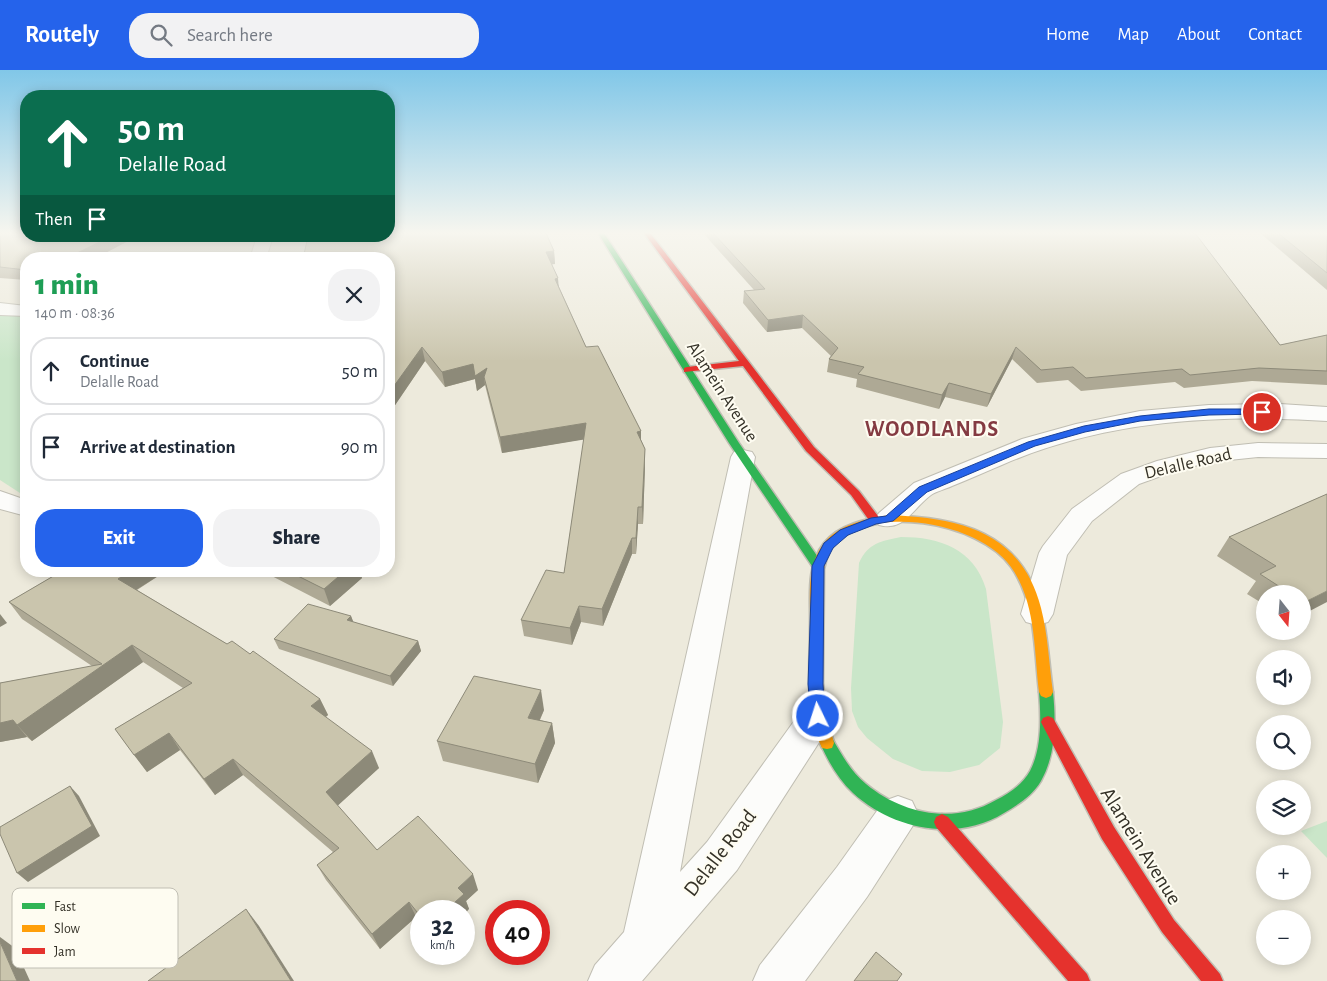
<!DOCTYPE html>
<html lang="en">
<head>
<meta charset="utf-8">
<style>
	body { margin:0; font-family:"Alegreya Sans",sans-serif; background:#f2f2f3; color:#1f2937; height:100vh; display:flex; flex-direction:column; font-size:19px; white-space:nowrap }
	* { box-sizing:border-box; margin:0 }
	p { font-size:16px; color:#747a83 }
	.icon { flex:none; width:28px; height:28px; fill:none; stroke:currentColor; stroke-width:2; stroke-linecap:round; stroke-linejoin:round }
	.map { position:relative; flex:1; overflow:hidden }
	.details { position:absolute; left:20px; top:182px; width:375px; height:325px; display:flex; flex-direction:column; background:#fff; border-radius:20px; box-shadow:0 2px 12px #0003 }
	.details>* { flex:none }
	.guide { position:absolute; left:20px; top:20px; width:375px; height:152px; border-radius:20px; box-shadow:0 2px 12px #0003; background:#0b6e4f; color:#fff; overflow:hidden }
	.needle { width:32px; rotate:163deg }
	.tools { position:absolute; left:1256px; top:515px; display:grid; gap:10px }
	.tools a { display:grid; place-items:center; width:55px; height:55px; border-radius:50%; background:#fff; box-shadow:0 2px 12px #0003; font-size:25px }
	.speed { position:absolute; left:410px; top:830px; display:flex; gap:10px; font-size:25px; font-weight:700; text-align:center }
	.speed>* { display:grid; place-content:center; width:65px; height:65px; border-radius:50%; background:#fff; box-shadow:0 2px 12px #0003; line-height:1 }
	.speed small { font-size:12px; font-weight:400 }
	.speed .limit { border:8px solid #d22; background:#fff; color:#111 }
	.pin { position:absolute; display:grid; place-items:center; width:42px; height:42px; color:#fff; margin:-21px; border:2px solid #fff; border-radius:50%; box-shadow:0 1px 5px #0007 }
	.me { position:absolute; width:55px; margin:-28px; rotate:356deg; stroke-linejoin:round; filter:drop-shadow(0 0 4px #0008) }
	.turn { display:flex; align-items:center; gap:18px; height:105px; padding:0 15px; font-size:22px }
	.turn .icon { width:65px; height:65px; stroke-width:2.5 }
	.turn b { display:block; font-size:35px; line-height:42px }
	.then { display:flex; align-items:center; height:48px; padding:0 15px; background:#0003; gap:10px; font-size:19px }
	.round { display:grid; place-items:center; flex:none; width:52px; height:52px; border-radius:20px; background:#f2f2f3 }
	.overview { display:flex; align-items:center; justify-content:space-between; height:85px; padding:0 15px }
	h1 { font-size:30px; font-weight:800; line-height:38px; color:#1e9e55 }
	.cta { display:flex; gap:10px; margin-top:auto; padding:10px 15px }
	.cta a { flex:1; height:58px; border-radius:20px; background:#2563eb; color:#fff; font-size:20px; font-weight:800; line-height:58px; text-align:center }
	.cta a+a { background:#f2f2f3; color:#1f2937 }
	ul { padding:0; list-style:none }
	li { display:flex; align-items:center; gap:15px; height:68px; margin:0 10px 8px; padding:0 5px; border:2px solid #e0e1e3; border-radius:20px }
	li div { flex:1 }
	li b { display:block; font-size:19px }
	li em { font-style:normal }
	header { display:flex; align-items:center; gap:30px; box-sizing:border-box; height:70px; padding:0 25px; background:#2563eb; color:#fff }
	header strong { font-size:24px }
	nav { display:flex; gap:28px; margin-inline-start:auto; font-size:18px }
	.search { width:350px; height:45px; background:#f2f2f3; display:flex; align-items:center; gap:12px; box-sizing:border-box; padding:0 18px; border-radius:20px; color:#747a83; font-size:19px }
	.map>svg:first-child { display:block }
	.green { fill:#cae6c9 }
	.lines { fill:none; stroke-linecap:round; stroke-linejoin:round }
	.street-casing { stroke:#c0beb3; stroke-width:2 }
	.fast-casing { stroke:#c0beb3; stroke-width:3 }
	.slow-casing { stroke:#c0beb3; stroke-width:3 }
	.jam-casing { stroke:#c0beb3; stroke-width:3 }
	.street { fill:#fcfcfa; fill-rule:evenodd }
	.fast { fill:#30b455; fill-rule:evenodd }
	.slow { fill:#ff9f0a; fill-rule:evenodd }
	.jam { fill:#e5322d; fill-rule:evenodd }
	.wall { fill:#aea995 }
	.shaded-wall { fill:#8d8a79 }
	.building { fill:#cac5ad; stroke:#8d8a79 }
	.route { fill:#2563eb; stroke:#184099 }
	.labels { text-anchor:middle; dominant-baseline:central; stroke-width:4; stroke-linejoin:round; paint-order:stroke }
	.street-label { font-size:18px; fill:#343127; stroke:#fefcf1 }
	.near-street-label { font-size:21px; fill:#343127; stroke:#fefcf1 }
	.district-label { font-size:22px; font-weight:bold; letter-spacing:1px; fill:#843b42; stroke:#fefcf1 }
	.key { fill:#fefcf1; stroke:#c1bfb4; stroke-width:1 }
	.key-label { font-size:14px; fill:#343127 }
</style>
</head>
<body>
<header>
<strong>Routely</strong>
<div class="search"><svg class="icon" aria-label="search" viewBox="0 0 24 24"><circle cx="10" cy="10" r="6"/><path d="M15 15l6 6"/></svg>Search here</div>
<nav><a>Home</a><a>Map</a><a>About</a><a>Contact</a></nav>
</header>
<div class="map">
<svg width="1327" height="911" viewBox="0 0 1327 911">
	<rect width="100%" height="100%" fill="#edeadc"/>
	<g class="green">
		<path d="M0 244 26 247V424L20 423 0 410Z"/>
		<path d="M901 467C940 467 974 479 986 519L1003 652 1000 678 979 695 950 702 922 701 893 689 867 668 858 657 852 641 851 618 859 493C868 473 881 471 901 467Z"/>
		<path d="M1327 751V788L1301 761Z"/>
	</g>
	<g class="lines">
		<g class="street-casing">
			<g id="street">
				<path d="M257 166H273L266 189H250Z"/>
				<path d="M0 233 26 236V246L0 245Z"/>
				<path d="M1280 334 1327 337V351C1217 344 1107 350 1004 394 987 401 970 409 952 416 946 419 937 421 931 425 913 438 904 462 879 455L875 449 879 443 914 413 1022 369 1076 354 1140 341 1209 335Z"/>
				<path d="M1258 373 1327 374V388L1258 387 1210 392 1175 401 1139 414 1092 451 1067 485 1053 544 1048 552 1037 555 1026 552 1021 544 1039 483 1043 476 1072 439 1121 404 1157 391 1210 378Z"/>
				<path d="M743 380 752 382 755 387 680 802 707 772 805 636 818 631 831 636 836 646 737 800 642 911H588L595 895 624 862 731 387 734 382Z"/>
				<path d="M0 421 26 430V446L0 439Z"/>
				<path d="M898 726 912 731 918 744 912 757 867 827 805 911H753L760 895 837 797 884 731Z"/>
			</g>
		</g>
		<g class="fast-casing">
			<g id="fast">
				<path d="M598 163H604L739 373 822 493 824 496 822 499H814L729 373Z"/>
				<path d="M1046 616 1051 618 1053 622C1056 652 1056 684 1041 711 1032 726 1019 734 1004 743 957 772 893 760 853 723 838 709 828 691 820 673L822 668 827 667 832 668C842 685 851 702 866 714 902 744 954 755 996 730 1010 723 1023 714 1030 701 1042 678 1041 647 1039 622L1041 618Z"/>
			</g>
		</g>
		<g class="slow-casing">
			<path id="slow" d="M889 445C960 448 1021 461 1041 538 1048 565 1049 594 1053 622L1051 626 1046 628 1041 626 1039 622C1034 580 1036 532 1011 497 980 452 868 432 832 478 827 484 826 492 824 499L823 613 826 643 834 673 832 678 827 679 822 678C804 641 810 597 810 557 811 529 805 497 824 473 839 454 866 449 889 445Z"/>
		</g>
		<g class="jam-casing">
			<g id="jam">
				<path d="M644 163H650L814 377 859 421 881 450 879 453H871L851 425 806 381 743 296 684 302V298L687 297 739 291Z"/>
				<path d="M1048 646 1053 648 1114 757 1174 850 1220 904 1223 911H1201L1162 862 1102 769 1043 656 1041 652 1043 648Z"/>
				<path d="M942 744 948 747 1087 904 1090 911H1068L936 757 934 752 936 747Z"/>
			</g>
		</g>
		<use href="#street" class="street"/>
		<use href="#fast" class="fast"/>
		<use href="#slow" class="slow"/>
		<use href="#jam" class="jam"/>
	</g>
	<g class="wall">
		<path d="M0 163 26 189V210L0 208Z"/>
		<path d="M703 163H1195L1280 275 1327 265V315L1252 311 1184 318 1175 312 1081 321 1068 310 1037 313 1012 289 987 337 945 327 939 339 856 317 857 309 827 302 829 289 831 286 802 258 767 262 743 233 744 221 754 220Z"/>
		<path d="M1260 163H1327V220Z"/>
		<path d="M554 181 555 194H552L559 217 586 277 641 361V370L645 379V395L643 454H638L636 484H632L603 556 581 552 572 575 524 566 521 550 564 503 584 369 502 383 485 315 477 321 475 309 445 317 425 291 389 344V189Z"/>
		<path d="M1327 424 1302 545V524H1265V535L1247 524 1256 511 1217 486 1229 467Z"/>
		<path d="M62 501H166L137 520 227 574 250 584 320 629 328 645 326 647 379 698 337 736 377 780 478 820 466 831 469 839 421 841V854L416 847 380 879 326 810 317 795 333 782 243 705 215 725 180 680 147 702 115 659 183 618 143 592 32 671 27 667 0 672V613L92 596 22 549 9 532Z"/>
		<path d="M262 501H359L362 508 330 536Z"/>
		<path d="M351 546 353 552 418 571 421 581 393 616 279 579 274 569Z"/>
		<path d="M544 640 540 650 552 653 555 673 538 713 443 691 437 671Z"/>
	</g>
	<g class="shaded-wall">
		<path d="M112 166H138L94 189H79L77 183Z"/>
		<path d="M554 181 555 194 547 195 546 182Z"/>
		<path d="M558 208 559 221 555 209Z"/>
		<path d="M803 245 802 258 767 262 768 250Z"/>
		<path d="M422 277 425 291 389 344V323Z"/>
		<path d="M1016 277 1012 289 987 337 991 324Z"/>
		<path d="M473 294 487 298 484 307 485 315 477 321 475 309 445 317 442 302Z"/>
		<path d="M949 313 945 327 939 339 942 325Z"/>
		<path d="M586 353 587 369 502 383 500 367Z"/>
		<path d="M641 361V377L637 362Z"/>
		<path d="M645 379V395L643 454 642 437Z"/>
		<path d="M638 437V454L636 484V468Z"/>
		<path d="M632 468V484L603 556 602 539Z"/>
		<path d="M130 501H166L128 525 118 509Z"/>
		<path d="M345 501H359L362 508 330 536 324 519Z"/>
		<path d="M1327 521V532L1302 545V535L1305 532Z"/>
		<path d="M579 536 581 552 572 575 570 558Z"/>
		<path d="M0 544 7 553 0 557Z"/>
		<path d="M351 546 355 556 347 550Z"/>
		<path d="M418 571 421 581 393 616 390 606Z"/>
		<path d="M132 575 143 592 32 671 17 655Z"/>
		<path d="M541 620 544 640 532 667 528 648Z"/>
		<path d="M320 629 328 645 319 652 311 636Z"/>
		<path d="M13 650 27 667 0 672V653Z"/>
		<path d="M552 653 555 673 538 713 535 694Z"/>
		<path d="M169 663 180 680 147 702 134 685Z"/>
		<path d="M372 681 379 698 334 739 326 722Z"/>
		<path d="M233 689 243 705 215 725 204 709Z"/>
		<path d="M70 716 79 726 100 766 28 812 17 803Z"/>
		<path d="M473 804 478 820 466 831 469 839 464 845V841H445L458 818Z"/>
		<path d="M409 832 416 847 380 879 372 864Z"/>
		<path d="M246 839 259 856 294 911H291Z"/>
		<path d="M0 867 15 878 30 911H17L0 872Z"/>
	</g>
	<g class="building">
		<path d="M0 163H26V166H112L77 183 79 189H26V200L0 197Z"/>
		<path d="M389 163H546L554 181 546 182 558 208 555 209 586 277 598 276 641 361 637 362 645 379 642 437H638L636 468H632L602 539 579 536 570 558 521 550 546 500 564 503 586 353 500 367 484 307 487 298 475 306 473 294 442 302 422 277 389 323V189H303L308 166H389Z"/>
		<path d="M713 163H1195L1280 275 1327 265V301L1259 298 1190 305 1182 299 1086 308 1073 297 1041 300 1016 277 991 324 949 313 942 325 858 304 864 297 829 289 838 278 803 245 768 250 744 221 765 219Z"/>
		<path d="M1278 163H1327V203Z"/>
		<path d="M1327 424V521L1305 532 1302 531V524H1291L1260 504 1276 496 1229 467Z"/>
		<path d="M62 501H130L118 509 227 574 232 571 250 584 253 581 320 629 311 636 372 681 326 722 377 780 418 746 473 804 458 818 464 824 445 841H421V847L409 832 372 864 317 795 339 778 233 689 204 709 169 663 134 685 115 659 192 613 132 575 17 655 13 650 0 653V613L102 594 9 532Z"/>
		<path d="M288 501H345L324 519Z"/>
		<path d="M308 534 351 546 347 550 418 571 390 606 274 569Z"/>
		<path d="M474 606 541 620 528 648 552 653 535 694 437 671Z"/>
		<path d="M70 716 92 756 17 803 0 764V757Z"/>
		<path d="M246 839 291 911H148Z"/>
		<path d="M0 872 17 911H0Z"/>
		<path d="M876 882 902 904 897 911H854Z"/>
	</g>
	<linearGradient id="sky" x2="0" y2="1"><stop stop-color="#81c7e8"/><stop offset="0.56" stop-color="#f7f6ef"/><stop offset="1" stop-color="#f7f6ef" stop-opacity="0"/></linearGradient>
	<rect width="1327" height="291" fill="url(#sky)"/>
	<path class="route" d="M1209 339H1262L1267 342 1262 344 1209 345 1140 351 1085 362 1035 376 927 422 893 451 876 454 848 465 833 478 824 496 823 614 825 646 823 650 818 652 813 650 811 646 808 614 812 496 824 473 840 460 871 448 886 446 919 417 1028 372 1084 356 1140 346Z"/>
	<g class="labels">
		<g class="street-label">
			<text transform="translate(722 322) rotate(57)">Alamein Avenue</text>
			<text transform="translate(1188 394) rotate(-13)">Delalle Road</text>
		</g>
		<g class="near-street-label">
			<text transform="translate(1141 776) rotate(58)">Alamein Avenue</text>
			<text transform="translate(720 783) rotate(-52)">Delalle Road</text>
		</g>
		<g class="district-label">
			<text x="932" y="359">WOODLANDS</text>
		</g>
	</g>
	<rect x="12" y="818" width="166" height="80" rx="8" class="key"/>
	<rect x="22" y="833" width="23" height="6" fill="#30b455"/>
	<rect x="22" y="855" width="23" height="7" fill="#ff9f0a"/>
	<rect x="22" y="878" width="23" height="6" fill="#e5322d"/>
	<g class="key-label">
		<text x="54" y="841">Fast</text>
		<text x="54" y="863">Slow</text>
		<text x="54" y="886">Jam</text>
	</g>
</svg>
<div class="tools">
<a><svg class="needle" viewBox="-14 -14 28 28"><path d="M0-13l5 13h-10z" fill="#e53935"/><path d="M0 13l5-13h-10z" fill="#747a83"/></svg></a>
<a><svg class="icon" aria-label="sound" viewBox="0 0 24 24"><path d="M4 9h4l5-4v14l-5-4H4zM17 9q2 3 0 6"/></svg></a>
<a><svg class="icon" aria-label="search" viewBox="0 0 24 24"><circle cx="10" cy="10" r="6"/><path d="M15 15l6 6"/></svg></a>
<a><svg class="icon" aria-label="layers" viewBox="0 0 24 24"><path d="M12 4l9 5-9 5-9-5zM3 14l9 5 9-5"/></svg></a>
<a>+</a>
<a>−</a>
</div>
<div class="speed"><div>32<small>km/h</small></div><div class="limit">40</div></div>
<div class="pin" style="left:1262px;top:342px;background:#d93025"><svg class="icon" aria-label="arrive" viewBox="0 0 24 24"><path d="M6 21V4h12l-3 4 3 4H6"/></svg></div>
<svg class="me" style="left:818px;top:646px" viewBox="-20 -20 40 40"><circle r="17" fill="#2563eb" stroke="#fff" stroke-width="3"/><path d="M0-11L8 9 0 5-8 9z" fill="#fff"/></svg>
<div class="guide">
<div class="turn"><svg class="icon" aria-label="ahead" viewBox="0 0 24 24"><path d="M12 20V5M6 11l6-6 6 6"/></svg><div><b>50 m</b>Delalle Road</div></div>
<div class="then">Then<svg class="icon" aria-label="arrive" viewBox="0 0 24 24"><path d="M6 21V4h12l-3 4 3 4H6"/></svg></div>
</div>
<section class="details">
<div class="overview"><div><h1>1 min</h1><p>140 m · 08:36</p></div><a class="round"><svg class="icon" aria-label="close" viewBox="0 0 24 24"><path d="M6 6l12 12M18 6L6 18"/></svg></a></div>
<ul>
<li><svg class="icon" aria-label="ahead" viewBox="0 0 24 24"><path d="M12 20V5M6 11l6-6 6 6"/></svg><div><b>Continue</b><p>Delalle Road</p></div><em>50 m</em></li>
<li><svg class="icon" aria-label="arrive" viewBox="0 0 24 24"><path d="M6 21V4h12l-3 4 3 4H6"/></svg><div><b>Arrive at destination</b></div><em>90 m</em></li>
</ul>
<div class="cta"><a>Exit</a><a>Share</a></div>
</section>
</div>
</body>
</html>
